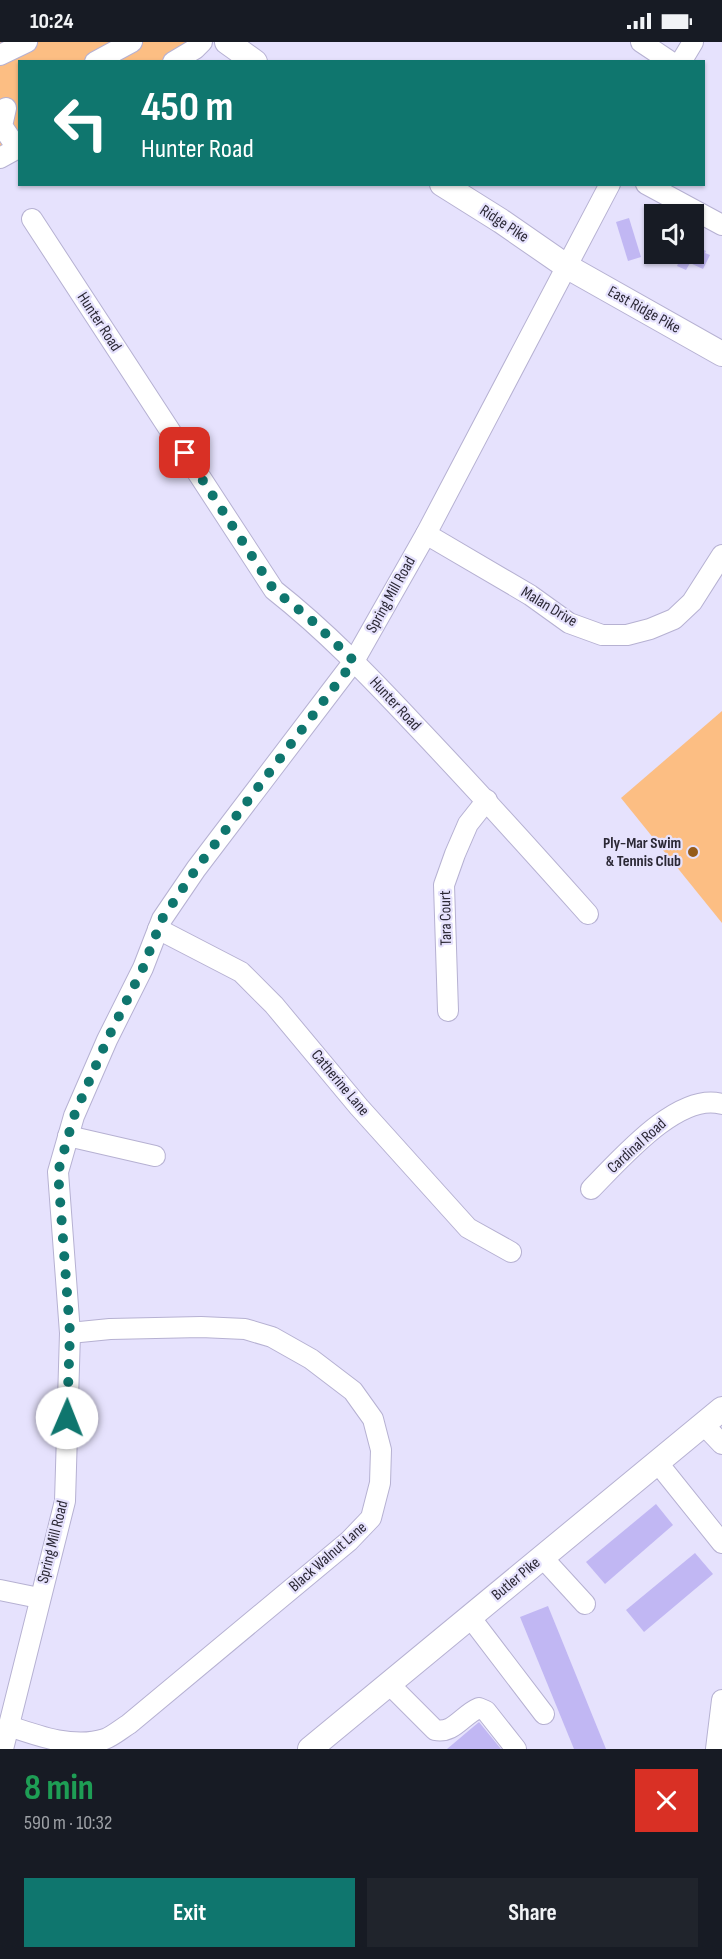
<!DOCTYPE html>
<html lang="en">
<head>
<meta charset="utf-8">
<style>
	body { margin:0; font-family:"Sofia Sans Condensed",sans-serif; background:#20242c; color:#f1f3f6; height:100vh; display:flex; flex-direction:column; font-size:22px; white-space:nowrap }
	* { box-sizing:border-box; margin:0 }
	p { font-size:20px; color:#9ea1a6 }
	.icon { flex:none; width:33px; height:33px; fill:none; stroke:currentColor; stroke-width:2; stroke-linecap:round; stroke-linejoin:round }
	.map { position:relative; height:1707px; overflow:hidden }
	.panel { display:flex; flex-direction:column; background:#171b24; flex:1 }
	.panel>* { flex:none }
	.top-card { position:absolute; left:18px; top:18px; width:687px; height:126px; border-radius:0px; box-shadow:0 2px 4px #0004; background:#0f766e; color:#fff; overflow:hidden }
	.controls { position:absolute; left:644px; top:162px; display:grid; gap:12px }
	.controls a { display:grid; place-items:center; width:60px; height:60px; border-radius:0px; background:#171b24; box-shadow:0 2px 4px #0004; font-size:30px }
	.pin { position:absolute; display:grid; place-items:center; width:51px; height:51px; color:#fff; margin:-26px; border-radius:12px; box-shadow:0 3px 9px #0006 }
	.me { position:absolute; width:66px; margin:-33px; rotate:1deg; stroke-linejoin:round; filter:drop-shadow(0 0 4px #0008) }
	.turn { display:flex; align-items:center; gap:21px; height:126px; padding:0 24px; font-size:27px }
	.turn .icon { width:78px; height:78px; stroke-width:2.5 }
	.turn b { display:block; font-size:42px; line-height:51px }
	.round { display:grid; place-items:center; flex:none; width:63px; height:63px; border-radius:0px; background:#20242c }
	.headline { display:flex; align-items:center; justify-content:space-between; height:102px; padding:0 24px }
	h1 { font-size:36px; font-weight:700; line-height:45px; color:#1e9e55 }
	.cta { display:flex; gap:12px; margin-top:auto; padding:12px 24px }
	.cta a { flex:1; height:69px; border-radius:0px; background:#0f766e; color:#fff; font-size:24px; font-weight:700; line-height:69px; text-align:center }
	.cta a+a { background:#20242c; color:#f1f3f6 }
	.status { display:flex; justify-content:space-between; align-items:center; height:42px; padding:0 30px; background:#171b24; direction:ltr }
	.status svg { height:16px; fill:currentColor }
	.map>svg:first-child { display:block }
	.green { fill:#fcbe83 }
	.building { fill:#c1b7f3 }
	.lines { fill:none; stroke-linecap:round; stroke-linejoin:round }
	.minor-casing { stroke:#b6b1d2; stroke-width:22 }
	.major-casing { stroke:#b6b1d2; stroke-width:26 }
	.minor { stroke:#fff; stroke-width:20 }
	.major { stroke:#fff; stroke-width:24 }
	.route { stroke:#0f766e; stroke-width:10; stroke-dasharray:0 18 }
	.poi-dot { fill:#955b19; stroke:#e6e2fd; stroke-width:2 }
	.labels { text-anchor:middle; dominant-baseline:central; stroke-width:4.5; stroke-linejoin:round; paint-order:stroke }
	.street-label { font-size:16px; fill:#2b2835; stroke:#e6e2fd }
	.poi-label { font-size:16px; font-weight:bold; fill:#2b2835; stroke:#e6e2fd; text-anchor:end }
</style>
</head>
<body>
<div class="status"><b>10:24</b><svg viewBox="0 0 49 12"><path d="M0 12V9h3v3zM5 12V6h3v6zM10 12V3h3v9zM15 12V0h3v12zM26 1h20v11H26zM47 4h2v5h-2z"/></svg></div>
<div class="map">
<svg width="722" height="1707" viewBox="0 0 722 1707">
	<rect width="100%" height="100%" fill="#e6e2fd"/>
	<g class="green">
		<path d="M0 0H185L195 7 173 19 20 20 19 105 0 115Z"/>
		<path d="M722 669V881L621 756Z"/>
	</g>
	<g class="building">
		<path d="M629 176 641 215 628 219 616 180Z"/>
		<path d="M693 202 706 209 705 211 710 213 703 227 690 221 686 228 677 224 680 217 670 212H693Z"/>
		<path d="M656 1462 673 1483 605 1542 586 1520Z"/>
		<path d="M695 1511 713 1532 644 1590 626 1568Z"/>
		<path d="M548 1564 606 1707H574L520 1575Z"/>
		<path d="M479 1680 501 1707H447Z"/>
	</g>
	<g class="lines">
		<g class="minor-casing">
			<g id="minor">
				<path d="M641 0 671 20"/>
				<path d="M0 13 27 0"/>
				<path d="M95 20 132 0"/>
				<path d="M173 20 195 7 202 0"/>
				<path d="M681 20 693 0"/>
				<path d="M6 66 2 84 17 106"/>
				<path d="M0 116 20 105"/>
				<path d="M646 142 722 183"/>
				<path d="M32 177 274 548C326 589 371 636 416 684 474 745 531 808 588 872"/>
				<path d="M426 492 530 553 569 581 602 593H627L650 587 674 577 692 560 722 513"/>
				<path d="M158 887 241 930 274 963 359 1065 468 1186 511 1210"/>
				<path d="M448 969 444 843 455 812 468 782 487 758"/>
				<path d="M68 1094 155 1114"/>
				<path d="M591 1147C619 1119 678 1049 722 1062"/>
				<path d="M703 1382 722 1402"/>
				<path d="M657 1420 722 1501"/>
				<path d="M542 1515 585 1562"/>
				<path d="M0 1548 39 1556"/>
				<path d="M470 1575 544 1672"/>
				<path d="M389 1642 435 1688C454 1692 462 1673 479 1666L486 1669 516 1707"/>
				<path d="M9 1684C38 1694 74 1707 105 1697 113 1694 121 1687 129 1682L349 1499 371 1476 380 1441 381 1408 373 1377 353 1349 311 1317 272 1295 245 1287 201 1285 110 1287 70 1291"/>
				<path d="M3 1707 65 1459 70 1291 58 1130 74 1074 107 998 143 926 162 877 196 827 354 619 426 492 610 142"/>
				<path d="M716 1707 722 1658"/>
			</g>
		</g>
		<g class="major-casing">
			<g id="major">
				<path d="M227 0 255 20"/>
				<path d="M442 142 501 179 566 224 722 312"/>
				<path d="M310 1707 722 1367"/>
			</g>
		</g>
		<use href="#minor" class="minor"/>
		<use href="#major" class="major"/>
	</g>
	<g class="lines">
		<path class="route" d="M67 1376 70 1291 58 1130 74 1074 107 998 143 926 162 877 196 827 354 619 307 574 274 548 185 411"/>
	</g>
	<circle class="poi-dot" cx="693" cy="810" r="6"/>
	<g class="labels">
		<g class="street-label">
			<text transform="translate(504 182) rotate(33)">Ridge Pike</text>
			<text transform="translate(644 268) rotate(29)">East Ridge Pike</text>
			<text transform="translate(99 280) rotate(57)">Hunter Road</text>
			<text transform="translate(391 553) rotate(-61)">Spring Mill Road</text>
			<text transform="translate(549 565) rotate(31)">Malan Drive</text>
			<text transform="translate(395 662) rotate(47)">Hunter Road</text>
			<text transform="translate(446 876) rotate(-91)">Tara Court</text>
			<text transform="translate(340 1041) rotate(50)">Catherine Lane</text>
			<text transform="translate(637 1104) rotate(-42)">Cardinal Road</text>
			<text transform="translate(53 1500) rotate(-76)">Spring Mill Road</text>
			<text transform="translate(328 1515) rotate(-41)">Black Walnut Lane</text>
			<text transform="translate(516 1537) rotate(-40)">Butler Pike</text>
		</g>
		<g class="poi-label">
			<text x="681" y="801">Ply-Mar Swim<tspan x="681" dy="18">&amp; Tennis Club</tspan></text>
		</g>
	</g>
</svg>
<div class="controls">
<a><svg class="icon" aria-label="sound" viewBox="0 0 24 24"><path d="M4 9h4l5-4v14l-5-4H4zM17 9q2 3 0 6"/></svg></a>
</div>
<div class="pin" style="left:185px;top:411px;background:#d93025"><svg class="icon" aria-label="arrive" viewBox="0 0 24 24"><path d="M6 21V4h12l-3 4 3 4H6"/></svg></div>
<svg class="me" style="left:67px;top:1376px" viewBox="-20 -20 40 40"><circle r="19" fill="#fff"/><path d="M0-13L10 11 0 6-10 11z" fill="#0f766e"/></svg>
<div class="top-card">
<div class="turn"><svg class="icon" aria-label="left" viewBox="0 0 24 24"><path d="M17 20v-9H6M10 6l-5 5 5 5"/></svg><div><b>450 m</b>Hunter Road</div></div>
</div>
</div>
<section class="panel">
<div class="headline"><div><h1>8 min</h1><p>590 m · 10:32</p></div><a class="round" style="background:#d93025;color:#fff"><svg class="icon" aria-label="close" viewBox="0 0 24 24"><path d="M6 6l12 12M18 6L6 18"/></svg></a></div>
<div class="cta"><a>Exit</a><a>Share</a></div>
</section>
</body>
</html>
